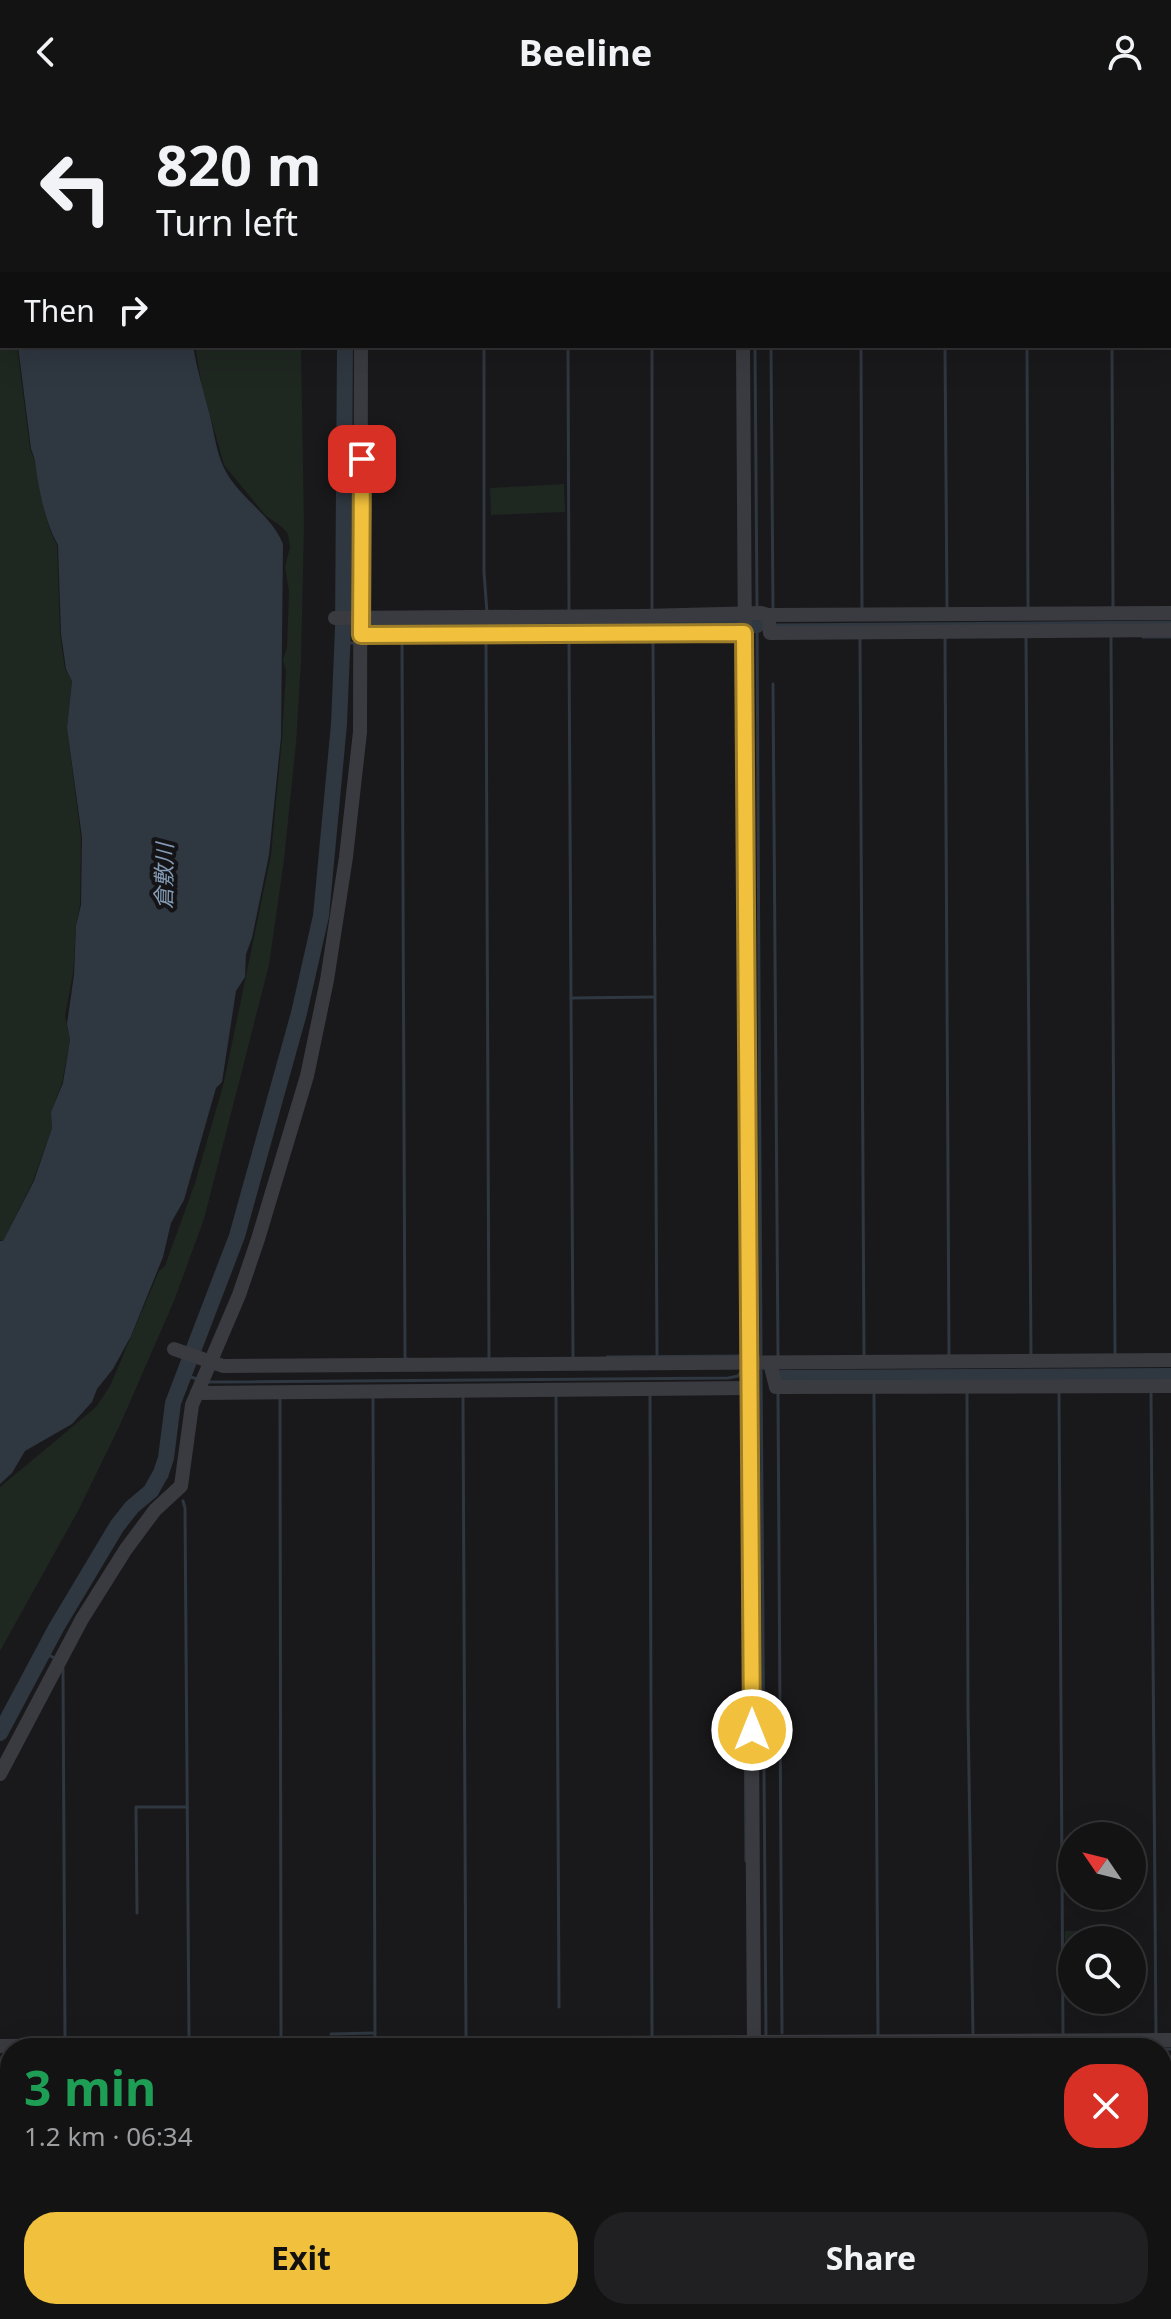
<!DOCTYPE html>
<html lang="en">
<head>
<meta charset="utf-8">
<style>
	body { margin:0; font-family:"Noto Sans","Noto Sans JP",sans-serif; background:#202022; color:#f1f3f6; height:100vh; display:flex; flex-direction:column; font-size:30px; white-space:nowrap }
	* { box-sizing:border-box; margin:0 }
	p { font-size:26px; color:#9d9ea0 }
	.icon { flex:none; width:44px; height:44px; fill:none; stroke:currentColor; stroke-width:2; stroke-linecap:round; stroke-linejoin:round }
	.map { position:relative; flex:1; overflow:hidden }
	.drawer { position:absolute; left:0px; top:1934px; width:1172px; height:282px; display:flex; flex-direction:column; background:#131314; border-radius:32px 32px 0 0; box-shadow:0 8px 32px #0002,0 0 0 2px #323234 }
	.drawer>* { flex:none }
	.guide { position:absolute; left:0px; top:0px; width:1172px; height:244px; box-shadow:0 8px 32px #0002,0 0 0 2px #323234; background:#131314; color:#f1f3f6; overflow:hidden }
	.needle { width:52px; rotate:305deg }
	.buttons { position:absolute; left:1058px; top:1718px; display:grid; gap:16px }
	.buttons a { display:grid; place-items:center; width:88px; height:88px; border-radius:50%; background:#131314; box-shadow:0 8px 32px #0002,0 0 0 2px #323234; font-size:40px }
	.pin { position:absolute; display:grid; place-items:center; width:68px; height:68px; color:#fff; margin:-34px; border-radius:16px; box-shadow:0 4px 12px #0006 }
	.me { position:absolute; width:88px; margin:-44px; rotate:0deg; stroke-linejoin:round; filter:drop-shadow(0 0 6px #0008) }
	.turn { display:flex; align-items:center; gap:28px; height:168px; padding:0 24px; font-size:36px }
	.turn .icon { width:104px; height:104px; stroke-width:2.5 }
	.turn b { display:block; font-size:56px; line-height:68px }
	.then { display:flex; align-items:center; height:76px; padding:0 24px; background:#0003; gap:16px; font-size:30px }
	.round { display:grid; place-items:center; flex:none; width:84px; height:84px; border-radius:32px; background:#202022 }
	.head { display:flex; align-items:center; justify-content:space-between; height:136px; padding:0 24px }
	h1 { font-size:48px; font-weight:700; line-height:60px; color:#1e9e55 }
	.button { display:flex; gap:16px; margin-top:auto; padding:16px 24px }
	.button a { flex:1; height:92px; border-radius:32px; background:#f1c03c; color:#111; font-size:32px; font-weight:700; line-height:92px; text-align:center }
	.button a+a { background:#202022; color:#f1f3f6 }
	header { display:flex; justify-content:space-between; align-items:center; height:104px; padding:0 24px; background:#131314; font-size:36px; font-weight:700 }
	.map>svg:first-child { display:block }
	.built { fill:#252528 }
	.green { fill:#1f2721 }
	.water { fill:#2f3740 }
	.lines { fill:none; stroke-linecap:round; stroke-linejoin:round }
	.stream { stroke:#2f3740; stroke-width:3 }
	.river { stroke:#2f3740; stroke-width:16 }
	.minor { stroke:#3a3b40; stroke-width:14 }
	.route-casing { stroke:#9d7d27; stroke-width:20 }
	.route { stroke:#f1c03c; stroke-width:14 }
	.labels { text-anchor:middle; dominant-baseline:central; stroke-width:8; stroke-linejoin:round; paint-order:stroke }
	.water-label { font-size:22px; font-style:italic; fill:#849bb5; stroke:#141417 }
</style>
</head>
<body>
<header><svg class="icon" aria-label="back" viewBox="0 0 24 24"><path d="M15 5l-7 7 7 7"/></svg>Beeline<svg class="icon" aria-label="person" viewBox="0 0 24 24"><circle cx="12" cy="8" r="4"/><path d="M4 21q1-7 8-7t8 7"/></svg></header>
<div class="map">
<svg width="1171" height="2215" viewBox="0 0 1171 2215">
	<rect width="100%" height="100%" fill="#19191b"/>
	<path class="built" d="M83 2206H236V2215H82Z"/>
	<g class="green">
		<path d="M0 0H9L2 2V242H17L30 345C43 373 39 410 57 441L60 530 65 565 72 576 67 624 81 734 80 801 76 823 73 870 65 912 70 936 62 979 51 1008 52 1024 33 1077 3 1137 0 1136Z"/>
		<path d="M195 242H301L304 422 301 558 296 639 284 756 269 861 204 1115 174 1197 119 1323 78 1407 0 1547V1383L96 1303 110 1282 159 1167 165 1162 195 1079 224 978 271 751 282 634 286 567 283 555 287 544 289 487 285 463 290 443 288 430 282 423 265 411 224 361 202 283Z"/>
		<path d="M564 380 565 408 491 411 490 384Z"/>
		<path d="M1065 1827H1103V1836H1072V1893H1065Z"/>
	</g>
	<path class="water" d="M18 242H193C197 265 203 286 209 308 215 330 216 353 229 373 245 397 273 414 283 440L281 633 269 751 252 834 246 850 245 873 236 887 222 978 216 984 184 1096 171 1119 163 1153 131 1232 113 1265 97 1285 92 1298 72 1320 25 1347 12 1369 0 1380V1137H3L34 1077 52 1024 51 1008 63 979 70 936 67 920 74 871 76 822 81 801 82 733 67 624 72 577 66 565 61 530 58 441C47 422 42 399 38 377 36 366 36 356 31 345Z"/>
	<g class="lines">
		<g class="stream">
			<path d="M483 0V2"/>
			<path d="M566 0V2"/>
			<path d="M651 0V2"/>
			<path d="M734 0V2"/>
			<path d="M754 0V2"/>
			<path d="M770 0V2"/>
			<path d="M859 0V2"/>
			<path d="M943 0V2"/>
			<path d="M1026 0V2"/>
			<path d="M1110 0V2"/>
			<path d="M484 242V468L487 509"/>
			<path d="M568 242 569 505"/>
			<path d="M652 242V508"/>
			<path d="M755 242 757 504"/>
			<path d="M771 242 773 506"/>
			<path d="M861 242 862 506"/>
			<path d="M945 242 947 504"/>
			<path d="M1027 242 1028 505"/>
			<path d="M1112 242 1113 504"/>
			<path d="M757 516 761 1252"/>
			<path d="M773 521 1171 518"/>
			<path d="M1026 533 1031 1251"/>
			<path d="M1111 533 1115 1251"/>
			<path d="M1143 533H1171"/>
			<path d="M945 534 949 1251"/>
			<path d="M860 535 864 1251"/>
			<path d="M571 537 653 538 657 1252"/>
			<path d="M402 538 569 537 573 1253"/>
			<path d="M486 538 489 1254"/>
			<path d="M343 539H353"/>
			<path d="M365 539 402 538 405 1255H408"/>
			<path d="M773 580 778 1252"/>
			<path d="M740 851 741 1252"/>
			<path d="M571 894 655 893"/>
			<path d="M607 1253 743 1252"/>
			<path d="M761 1264 766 1932"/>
			<path d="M186 1272 198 1275"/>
			<path d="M209 1278 728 1274 738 1272 742 1266"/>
			<path d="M967 1288 968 1608 973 1931"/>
			<path d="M1151 1288 1156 1931"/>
			<path d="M1059 1289 1063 1931"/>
			<path d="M778 1290 782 1929"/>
			<path d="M874 1290 878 1931"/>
			<path d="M650 1291 652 1932"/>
			<path d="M556 1292 559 1903"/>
			<path d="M280 1294 281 1936"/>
			<path d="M463 1294 466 1934"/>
			<path d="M373 1295 375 1934"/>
			<path d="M161 1369 167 1373"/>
			<path d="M183 1397 185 1404 189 1936"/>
			<path d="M744 1408 746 1757"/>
			<path d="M44 1548 54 1554"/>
			<path d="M63 1565 65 1935"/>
			<path d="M137 1809 136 1703H187"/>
			<path d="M331 1930 375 1929"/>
			<path d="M1162 1945H1171"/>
			<path d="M0 1954H10"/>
			<path d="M1162 1959H1171"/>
			<path d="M0 1968H10"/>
			<path d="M1162 2119H1171"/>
			<path d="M0 2139 10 2134"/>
			<path d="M0 2162 10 2157"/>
			<path d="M811 2206 838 2213"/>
			<path d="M885 2206 922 2215"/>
			<path d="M75 2215V2206"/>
			<path d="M340 2215V2206"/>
		</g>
		<g class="river">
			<path d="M346 2V0"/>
			<path d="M753 521H757"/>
			<path d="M365 523 740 520"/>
			<path d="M779 1274 1171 1272"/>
			<path d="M0 1629 56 1524 117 1422 132 1403 151 1387 161 1369 166 1354 173 1299 237 1132 299 909 321 812 339 620 343 524 345 242"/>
			<path d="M0 2203 10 2198"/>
			<path d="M644 2206 680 2215"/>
		</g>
		<g class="minor">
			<path d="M742 0V2"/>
			<path d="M362 2V0"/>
			<path d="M743 242 754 1944"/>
			<path d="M768 511 770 529 1171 526"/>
			<path d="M335 514 643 512 761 509 768 511 1171 509"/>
			<path d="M361 531 744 529"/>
			<path d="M174 1245 223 1262 1171 1256"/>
			<path d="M770 1259 776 1283 1171 1282"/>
			<path d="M197 1289 750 1284"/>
			<path d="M0 1670 82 1515 126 1445 155 1406 181 1382 192 1301 239 1191 258 1135 307 972 327 876 346 753 360 628 361 242"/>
			<path d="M0 1942 1171 1936"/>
			<path d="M377 2206V2215"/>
			<path d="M432 2206V2215"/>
			<path d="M471 2206 507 2215"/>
			<path d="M763 2206 780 2210 781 2206"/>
			<path d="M838 2206 874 2215"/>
			<path d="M747 2215 749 2206"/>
		</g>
	</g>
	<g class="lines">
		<g class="route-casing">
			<path id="route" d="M362 355 361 531 744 529 752 1626"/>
		</g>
		<use href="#route" class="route"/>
	</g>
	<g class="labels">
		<g class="water-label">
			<text transform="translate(163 772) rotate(-89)">倉敷川</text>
		</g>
	</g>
</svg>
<div class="buttons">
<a><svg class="needle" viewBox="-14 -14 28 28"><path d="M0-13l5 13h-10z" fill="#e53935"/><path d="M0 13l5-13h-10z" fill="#9d9ea0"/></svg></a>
<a><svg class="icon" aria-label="search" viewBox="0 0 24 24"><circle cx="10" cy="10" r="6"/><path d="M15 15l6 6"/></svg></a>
</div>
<div class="pin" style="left:362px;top:355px;background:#d93025"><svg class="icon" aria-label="arrive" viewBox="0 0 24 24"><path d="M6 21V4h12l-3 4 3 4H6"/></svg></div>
<svg class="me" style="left:752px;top:1626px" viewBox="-20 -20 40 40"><circle r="17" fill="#f1c03c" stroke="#fff" stroke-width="3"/><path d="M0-11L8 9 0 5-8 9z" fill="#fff"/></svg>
<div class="guide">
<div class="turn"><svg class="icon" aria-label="left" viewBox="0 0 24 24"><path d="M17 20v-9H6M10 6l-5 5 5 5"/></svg><div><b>820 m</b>Turn left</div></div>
<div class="then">Then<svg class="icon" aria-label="right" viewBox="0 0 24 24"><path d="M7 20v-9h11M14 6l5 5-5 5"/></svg></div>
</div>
<section class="drawer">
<div class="head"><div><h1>3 min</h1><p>1.2 km · 06:34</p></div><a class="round" style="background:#d93025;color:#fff"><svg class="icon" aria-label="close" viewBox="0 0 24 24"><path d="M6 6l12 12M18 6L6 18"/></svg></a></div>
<div class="button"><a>Exit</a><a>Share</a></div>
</section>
</div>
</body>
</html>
